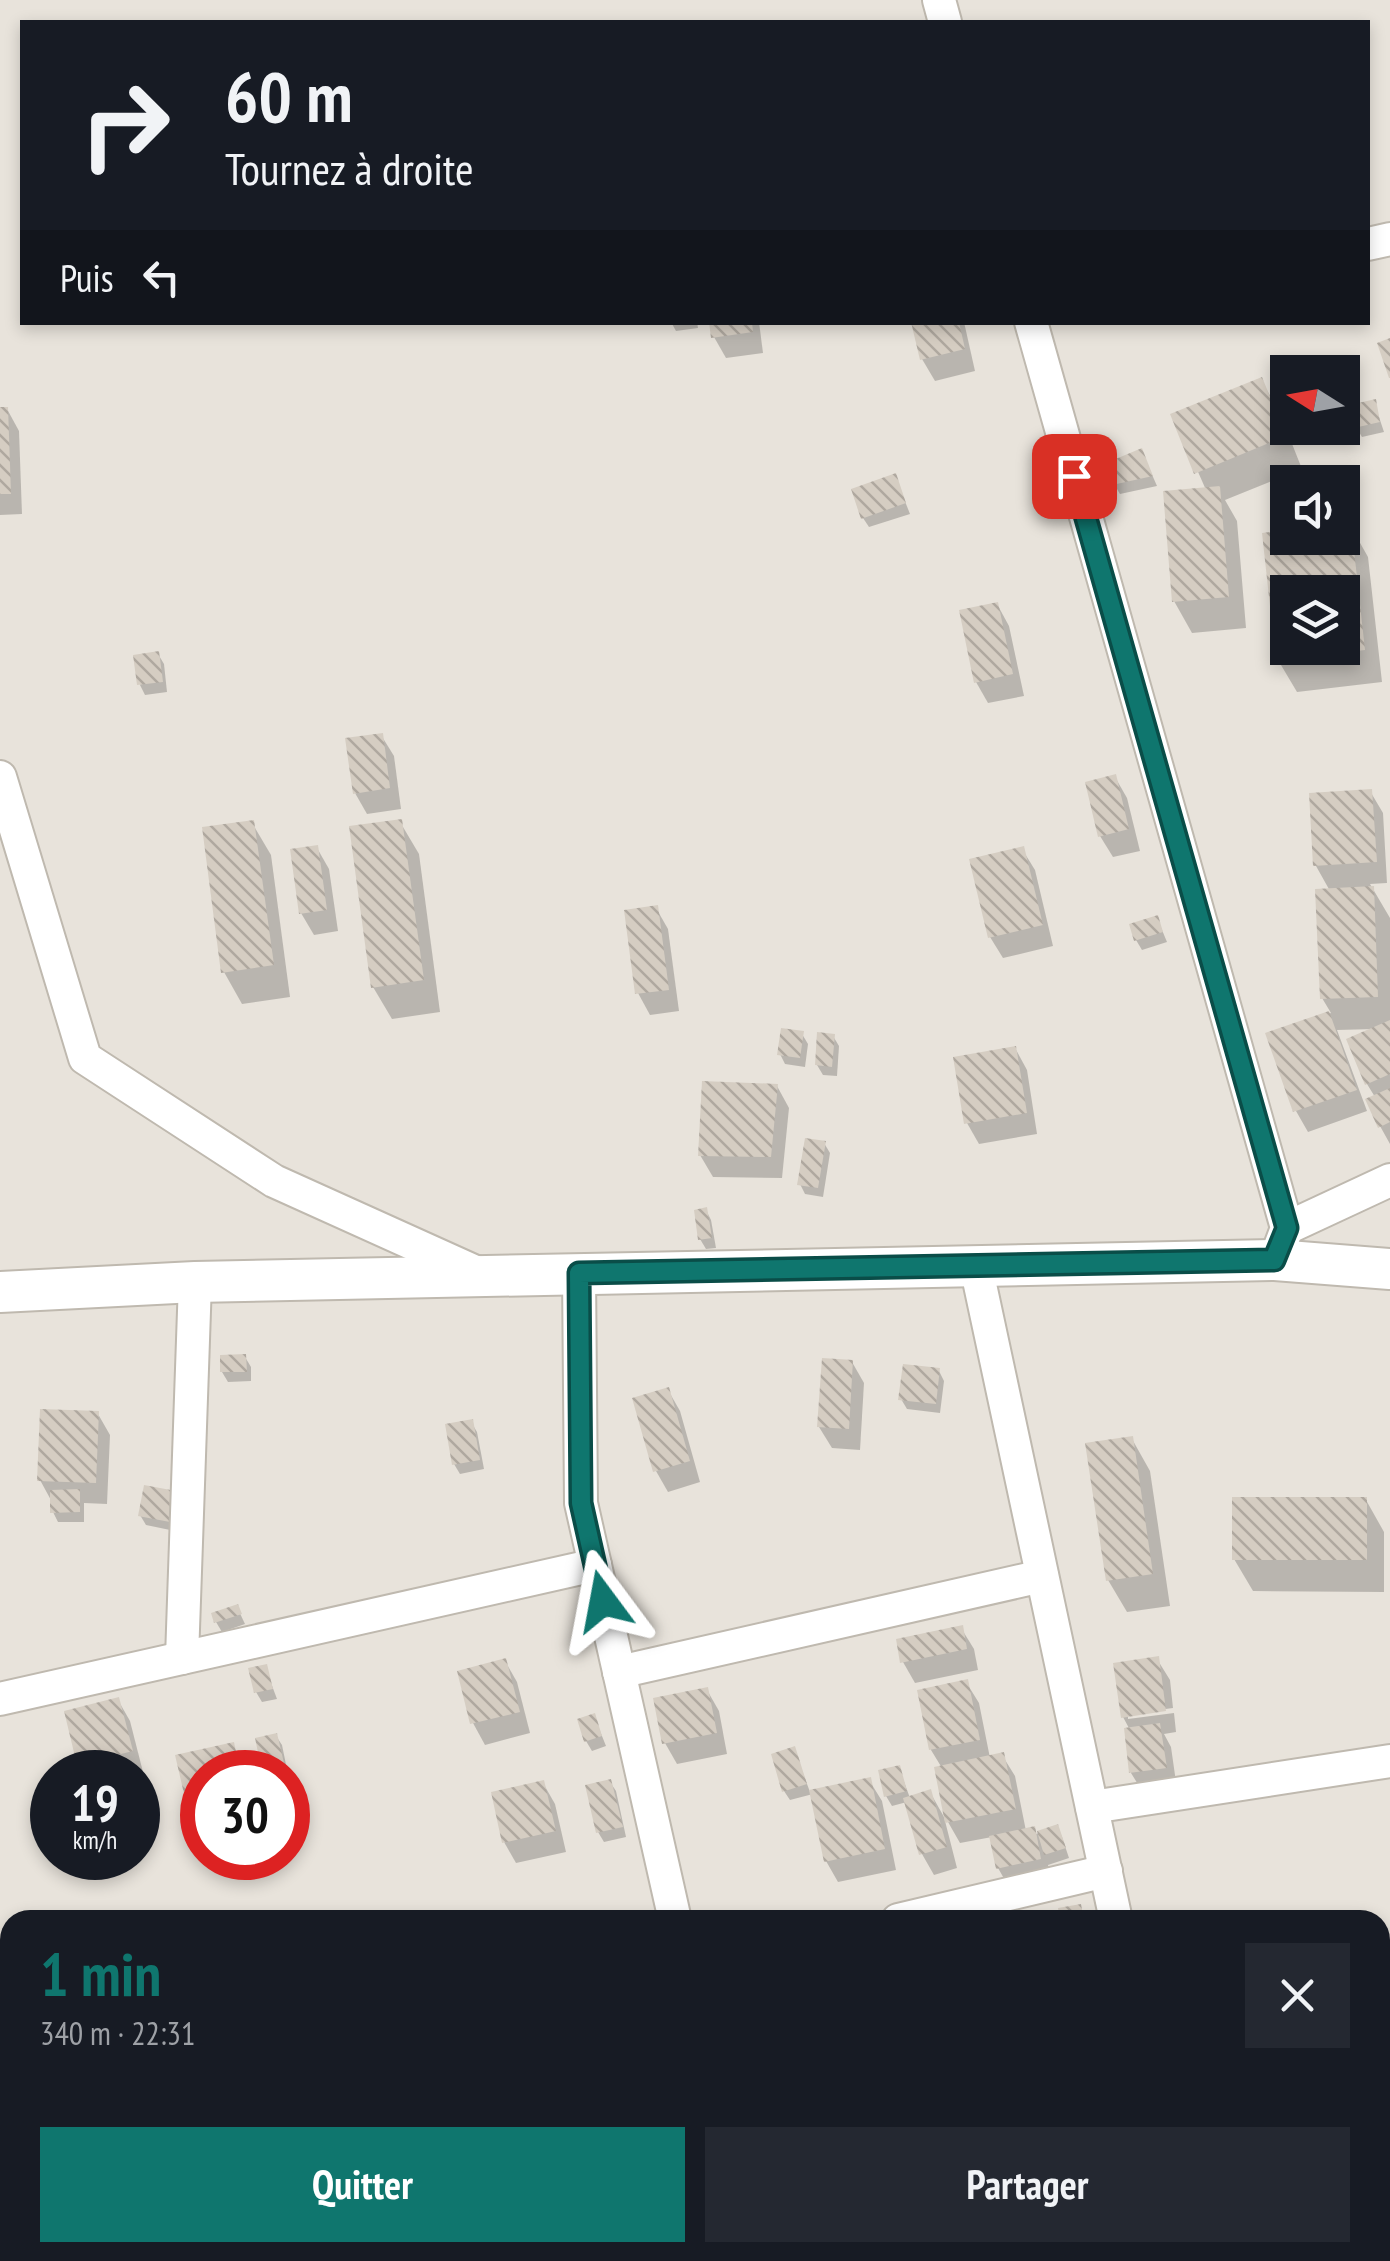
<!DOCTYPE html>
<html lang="fr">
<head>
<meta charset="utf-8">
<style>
	body { margin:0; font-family:"PT Sans Narrow",sans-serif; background:#242831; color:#f1f3f6; height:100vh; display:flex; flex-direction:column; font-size:38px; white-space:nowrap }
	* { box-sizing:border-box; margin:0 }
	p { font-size:32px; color:#9ea1a6 }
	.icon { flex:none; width:55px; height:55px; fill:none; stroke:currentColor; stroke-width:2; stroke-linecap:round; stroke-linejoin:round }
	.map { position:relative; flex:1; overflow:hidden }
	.side { position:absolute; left:0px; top:1910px; width:1390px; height:352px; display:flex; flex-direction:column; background:#171b24; border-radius:30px 30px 0 0; box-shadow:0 5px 15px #0003 }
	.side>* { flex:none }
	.top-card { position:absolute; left:20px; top:20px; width:1350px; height:305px; border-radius:0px; box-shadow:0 5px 15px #0003; background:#171b24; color:#f1f3f6; overflow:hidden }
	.needle { width:65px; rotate:281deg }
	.buttons { position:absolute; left:1270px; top:355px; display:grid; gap:20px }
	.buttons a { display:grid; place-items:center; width:90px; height:90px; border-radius:0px; background:#171b24; box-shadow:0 5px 15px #0003; font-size:50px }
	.speed { position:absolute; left:30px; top:1750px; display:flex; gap:20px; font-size:50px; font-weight:700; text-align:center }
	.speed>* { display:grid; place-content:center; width:130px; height:130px; border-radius:50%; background:#171b24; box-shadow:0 5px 15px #0003; line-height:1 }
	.speed small { font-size:25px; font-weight:400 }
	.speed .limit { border:15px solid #d22; background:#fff; color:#111 }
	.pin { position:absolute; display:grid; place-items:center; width:85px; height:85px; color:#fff; margin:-42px; border-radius:20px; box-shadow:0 5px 15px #0006 }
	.me { position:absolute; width:110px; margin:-55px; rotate:347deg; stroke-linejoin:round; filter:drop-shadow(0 0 8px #0008) }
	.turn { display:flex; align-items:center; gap:35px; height:210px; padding:0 40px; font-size:45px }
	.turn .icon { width:130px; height:130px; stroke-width:2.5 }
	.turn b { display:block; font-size:70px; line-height:85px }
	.then { display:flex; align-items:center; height:95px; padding:0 40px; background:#0003; gap:20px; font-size:38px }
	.round { display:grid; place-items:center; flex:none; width:105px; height:105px; border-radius:0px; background:#242831 }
	.summary { display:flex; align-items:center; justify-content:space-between; height:170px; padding:0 40px }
	h1 { font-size:60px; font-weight:800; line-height:75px; color:#0f766e }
	.button { display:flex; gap:20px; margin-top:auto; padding:20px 40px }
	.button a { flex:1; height:115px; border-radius:0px; background:#0f766e; color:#fff; font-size:40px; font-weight:800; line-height:115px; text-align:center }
	.button a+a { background:#242831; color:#f1f3f6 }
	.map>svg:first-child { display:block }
	.residential { fill:#e8e3db; fill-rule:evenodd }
	.shadow { fill:#0003; fill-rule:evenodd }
	.building { fill:url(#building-back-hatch); fill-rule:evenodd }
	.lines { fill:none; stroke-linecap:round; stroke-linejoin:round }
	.minor-casing { stroke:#bfb9af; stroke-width:36 }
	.tertiary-casing { stroke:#bfb9af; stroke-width:44 }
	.minor { stroke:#fff; stroke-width:32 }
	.tertiary { stroke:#fff; stroke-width:40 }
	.route-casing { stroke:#0a4d48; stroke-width:25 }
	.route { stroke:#0f766e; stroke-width:18 }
</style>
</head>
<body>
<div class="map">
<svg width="1390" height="2261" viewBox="0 0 1390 2261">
	<defs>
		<pattern id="building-back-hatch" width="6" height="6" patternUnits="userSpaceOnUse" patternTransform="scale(2.5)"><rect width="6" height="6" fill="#d5cdc2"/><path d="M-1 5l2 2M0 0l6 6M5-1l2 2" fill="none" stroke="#afa89f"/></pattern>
	</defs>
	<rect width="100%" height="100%" fill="#f4f2ec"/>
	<path class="residential" d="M0 0H1390V2261H0ZM22 22H1368V322H22ZM1288 372H1342V428H1288ZM1288 482H1342V538H1288ZM1288 592H1342V648H1288ZM52 1772H138V1858H52ZM202 1772H288V1858H202ZM10 1920H1380V2252H10Z"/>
	<g class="shadow">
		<path d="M671 322H697L698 328 676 331Z"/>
		<path d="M712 322H759L763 353 726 358 714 337Z"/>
		<path d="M914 322H964L975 371 935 381 922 359Z"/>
		<path d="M1261 380 1279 411 1302 469 1225 500 1237 521 1246 628 1192 633 1174 601 1206 490 1173 415Z"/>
		<path d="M1374 402 1384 432 1362 437 1356 427Z"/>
		<path d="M0 409H7L19 431 22 514 0 515Z"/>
		<path d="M1146 461 1157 486 1120 494 1114 484Z"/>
		<path d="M895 476 910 514 869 527 863 518Z"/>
		<path d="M1350 525 1368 557 1382 682 1297 692 1278 660 1288 538H1342ZM1288 592H1342V648H1288Z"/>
		<path d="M997 604 1009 626 1024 696 988 703 976 682Z"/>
		<path d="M158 654 164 664 167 692 145 695 140 685Z"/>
		<path d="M381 735 394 756 401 809 367 814 355 793Z"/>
		<path d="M1115 777 1127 798 1140 851 1113 857 1100 836Z"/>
		<path d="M1370 791 1383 813 1387 883 1370 884 1390 918V1144L1380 1126 1375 1097 1367 1084 1375 1029 1337 1030 1367 1111 1308 1132 1296 1111 1269 1035 1331 1013 1322 998 1330 891 1316 866Z"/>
		<path d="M400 822 419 854 440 1012 392 1019 373 987Z"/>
		<path d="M252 823 271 855 290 997 242 1004 224 972Z"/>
		<path d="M317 848 329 869 338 931 314 935 301 913Z"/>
		<path d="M1022 849 1035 870 1053 946 1003 958 990 937Z"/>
		<path d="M656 908 668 929 679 1011 650 1015 638 993Z"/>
		<path d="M1157 918 1167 942 1142 950 1136 940Z"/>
		<path d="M802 1034 808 1044 805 1067 785 1064 780 1054Z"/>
		<path d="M833 1036 839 1046 837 1076 823 1075 817 1065Z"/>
		<path d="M1015 1048 1027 1070 1037 1134 979 1144 967 1123Z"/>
		<path d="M777 1086 789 1108 782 1178 713 1177 700 1155Z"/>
		<path d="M824 1143 830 1153 823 1197 805 1194 800 1184Z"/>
		<path d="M706 1210 711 1220 716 1248 706 1249 700 1239Z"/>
		<path d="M245 1357 251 1367V1381L228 1382 222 1372Z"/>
		<path d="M852 1362 864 1383 860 1450 832 1448 819 1427Z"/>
		<path d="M939 1371 944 1381 940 1413 907 1409 901 1399Z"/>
		<path d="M668 1390 680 1411 700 1482 668 1492 656 1471Z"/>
		<path d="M98 1414 110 1435 107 1504 84 1503V1522H58L53 1512 52 1502 40 1480Z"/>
		<path d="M471 1422 477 1432 484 1469 460 1474 454 1464Z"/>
		<path d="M1132 1439 1150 1471 1170 1606 1127 1612 1108 1580Z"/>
		<path d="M174 1494 175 1531 146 1525 140 1515Z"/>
		<path d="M1366 1500 1384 1532V1592L1253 1591 1234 1559Z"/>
		<path d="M237 1607 245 1624 222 1632 216 1622Z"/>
		<path d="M961 1628 974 1649 978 1670 915 1683 903 1662Z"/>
		<path d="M1157 1659 1170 1680 1173 1708 1128 1714V1719L1174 1713 1176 1732 1164 1734 1171 1747 1177 1789 1144 1794 1131 1773 1130 1730 1123 1717Z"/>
		<path d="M505 1661 517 1682 530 1733 485 1745 473 1723 460 1673Z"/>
		<path d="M265 1667 277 1699 262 1702 256 1692Z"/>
		<path d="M966 1682 979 1703 990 1758 1002 1755 1015 1776 1026 1831 1036 1834 1057 1827 1062 1837 1069 1858 1048 1865 1051 1880 1010 1889 998 1868 992 1837 960 1843 948 1822 942 1768 931 1750 920 1692Z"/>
		<path d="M707 1690 719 1711 727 1754 677 1764 665 1743Z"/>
		<path d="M118 1700 130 1721 143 1772H85L80 1764Z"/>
		<path d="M594 1716 606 1746 592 1751 586 1741Z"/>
		<path d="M276 1736 282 1745 292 1794 288 1795V1772H265L258 1740Z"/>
		<path d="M233 1745 246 1772H202V1818H199L187 1797 178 1757Z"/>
		<path d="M794 1749 810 1792 869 1780 882 1801 896 1870 838 1882 826 1861 813 1794 790 1800 784 1791Z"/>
		<path d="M899 1768 910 1798 930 1792 944 1817 957 1868 934 1875 922 1854 907 1802 892 1806 886 1796Z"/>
		<path d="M610 1782 616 1791 626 1837 604 1842 598 1832Z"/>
		<path d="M543 1783 555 1804 566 1852 516 1863 504 1842Z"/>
	</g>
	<g class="building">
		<path d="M709 322H752L753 332 711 338Z"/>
		<path d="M911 322H959L965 349 920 360Z"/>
		<path d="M1390 338V378H1389L1377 343Z"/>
		<path d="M1262 377 1286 436 1194 474 1170 414Z"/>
		<path d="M1376 399 1380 422 1354 428 1349 405Z"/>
		<path d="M0 407H8L11 494H0Z"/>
		<path d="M1142 448 1153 476 1112 485 1106 463Z"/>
		<path d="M896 473 906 503 861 519 851 489Z"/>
		<path d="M1220 486 1229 597 1172 602 1163 491Z"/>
		<path d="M1351 523 1365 650 1276 661 1262 533 1288 530V538H1342V524ZM1288 592H1342V648H1288Z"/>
		<path d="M998 602 1013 674 974 683 959 610Z"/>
		<path d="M159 651 163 682 137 685 133 655Z"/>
		<path d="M383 733 390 788 353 794 345 738Z"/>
		<path d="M1116 774 1129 829 1098 837 1085 782Z"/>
		<path d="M1372 789 1377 862 1313 866 1309 793Z"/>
		<path d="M402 819 424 980 371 988 349 826Z"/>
		<path d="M254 820 274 965 221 973 202 827Z"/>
		<path d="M318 845 327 910 299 914 290 849Z"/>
		<path d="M1024 846 1043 925 988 938 969 859Z"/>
		<path d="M1374 886 1378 997 1320 999 1315 889Z"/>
		<path d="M658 905 669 990 635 994 624 910Z"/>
		<path d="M1158 915 1163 932 1134 941 1129 924Z"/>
		<path d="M1329 1011 1357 1090 1293 1112 1265 1033Z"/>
		<path d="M1390 1020V1074L1365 1085 1346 1039Z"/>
		<path d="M781 1028 804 1031 800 1058 777 1055Z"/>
		<path d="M817 1032 835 1034 832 1067 815 1065Z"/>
		<path d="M1016 1046 1027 1113 964 1124 953 1057Z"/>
		<path d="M702 1081 778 1084 771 1157 698 1156Z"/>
		<path d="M1390 1088V1122L1378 1128 1365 1099Z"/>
		<path d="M805 1138 826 1141 818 1188 797 1185Z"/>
		<path d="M707 1207 712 1238 698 1240 694 1210Z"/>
		<path d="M246 1354 247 1372H220V1355Z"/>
		<path d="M822 1358 853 1360 849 1429 817 1427Z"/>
		<path d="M903 1364 940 1368 936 1404 898 1400Z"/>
		<path d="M669 1387 690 1461 653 1472 632 1398Z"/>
		<path d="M40 1409 99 1411 96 1483 37 1481Z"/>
		<path d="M473 1419 480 1460 452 1465 445 1424Z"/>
		<path d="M1133 1436 1153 1574 1106 1581 1085 1443Z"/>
		<path d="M144 1485 176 1491 170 1522 138 1516Z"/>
		<path d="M80 1489V1512L50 1513V1490Z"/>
		<rect x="1232" y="1497" width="135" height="63"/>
		<path d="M238 1604 242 1614 214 1623 211 1613Z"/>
		<path d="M963 1625 967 1649 900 1663 896 1639Z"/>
		<path d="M1159 1656 1166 1711 1121 1718 1113 1663Z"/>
		<path d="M506 1658 520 1712 470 1724 457 1671Z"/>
		<path d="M267 1664 273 1689 254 1693 248 1668Z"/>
		<path d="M968 1679 980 1740 929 1750 917 1690Z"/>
		<path d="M708 1687 717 1733 662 1744 653 1698Z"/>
		<path d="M119 1697 133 1751 77 1765 64 1711Z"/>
		<path d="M595 1713 602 1736 584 1742 577 1719Z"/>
		<path d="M1160 1723 1167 1768 1129 1773 1124 1728Z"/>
		<path d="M277 1733 286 1772H262L255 1738Z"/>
		<path d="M234 1742 240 1772H202V1794L185 1798 175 1755Z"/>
		<path d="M795 1746 807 1784 782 1792 771 1754Z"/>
		<path d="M1004 1752 1016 1809 945 1823 934 1767Z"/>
		<path d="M900 1765 907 1791 884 1797 878 1770Z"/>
		<path d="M871 1777 885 1849 824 1862 809 1790Z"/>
		<path d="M611 1779 623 1827 596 1833 585 1785Z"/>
		<path d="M544 1780 556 1831 502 1843 491 1792Z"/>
		<path d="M931 1789 947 1847 919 1855 903 1798Z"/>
		<path d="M1058 1824 1066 1848 1044 1855 1037 1831Z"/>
		<path d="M1035 1826 1041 1859 996 1869 989 1836Z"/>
		<path d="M1081 1904 1084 1920H1060L1058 1908Z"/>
	</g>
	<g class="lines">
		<g class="minor-casing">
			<g id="minor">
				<path d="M939 0 945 22"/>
				<path d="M1368 244 1390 239"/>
				<path d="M1031 322 1287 1228 1275 1260"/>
				<path d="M0 777 85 1058 274 1181 480 1274"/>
				<path d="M1287 1228 1390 1180"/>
				<path d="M976 1266 1116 1920"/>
				<path d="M579 1273 581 1503 675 1920"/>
				<path d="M182 1658 195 1282"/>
				<path d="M619 1672 1042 1576"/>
				<path d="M0 1699 595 1565"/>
				<path d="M1092 1807 1390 1761"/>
				<path d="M898 1920 1106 1871"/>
				<path d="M1187 2252 1189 2261"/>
				<path d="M751 2257 773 2252"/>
			</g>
		</g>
		<g class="tertiary-casing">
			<path id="tertiary" d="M0 1292 195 1282 1275 1260 1390 1269"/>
		</g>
		<use href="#minor" class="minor"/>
		<use href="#tertiary" class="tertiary"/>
	</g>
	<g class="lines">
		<g class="route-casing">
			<path id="route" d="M603 1601 581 1503 579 1273 1274 1260 1287 1228 1074 476"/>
		</g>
		<use href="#route" class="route"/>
	</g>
</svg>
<div class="buttons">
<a><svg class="needle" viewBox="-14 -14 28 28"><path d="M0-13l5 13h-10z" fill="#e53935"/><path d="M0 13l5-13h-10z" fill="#9ea1a6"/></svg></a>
<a><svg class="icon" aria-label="sound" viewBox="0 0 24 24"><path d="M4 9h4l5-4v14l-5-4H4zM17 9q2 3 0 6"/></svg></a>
<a><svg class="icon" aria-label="layers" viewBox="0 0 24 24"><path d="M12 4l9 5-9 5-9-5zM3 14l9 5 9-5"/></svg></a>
</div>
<div class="speed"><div>19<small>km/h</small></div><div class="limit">30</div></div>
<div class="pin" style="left:1074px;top:476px;background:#d93025"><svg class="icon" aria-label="arrive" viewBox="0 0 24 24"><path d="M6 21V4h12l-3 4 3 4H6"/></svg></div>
<svg class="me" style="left:603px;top:1601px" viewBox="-20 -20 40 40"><path d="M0-17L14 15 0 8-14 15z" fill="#0f766e" stroke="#fff" stroke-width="4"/></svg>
<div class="top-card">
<div class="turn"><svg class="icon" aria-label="right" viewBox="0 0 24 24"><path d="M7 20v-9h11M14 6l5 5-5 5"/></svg><div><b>60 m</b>Tournez à droite</div></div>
<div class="then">Puis<svg class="icon" aria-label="left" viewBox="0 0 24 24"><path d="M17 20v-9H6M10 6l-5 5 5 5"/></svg></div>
</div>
<section class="side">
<div class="summary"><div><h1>1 min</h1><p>340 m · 22:31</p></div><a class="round"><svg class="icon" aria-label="close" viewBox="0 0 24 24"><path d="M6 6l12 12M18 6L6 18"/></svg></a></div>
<div class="button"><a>Quitter</a><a>Partager</a></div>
</section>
</div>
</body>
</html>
